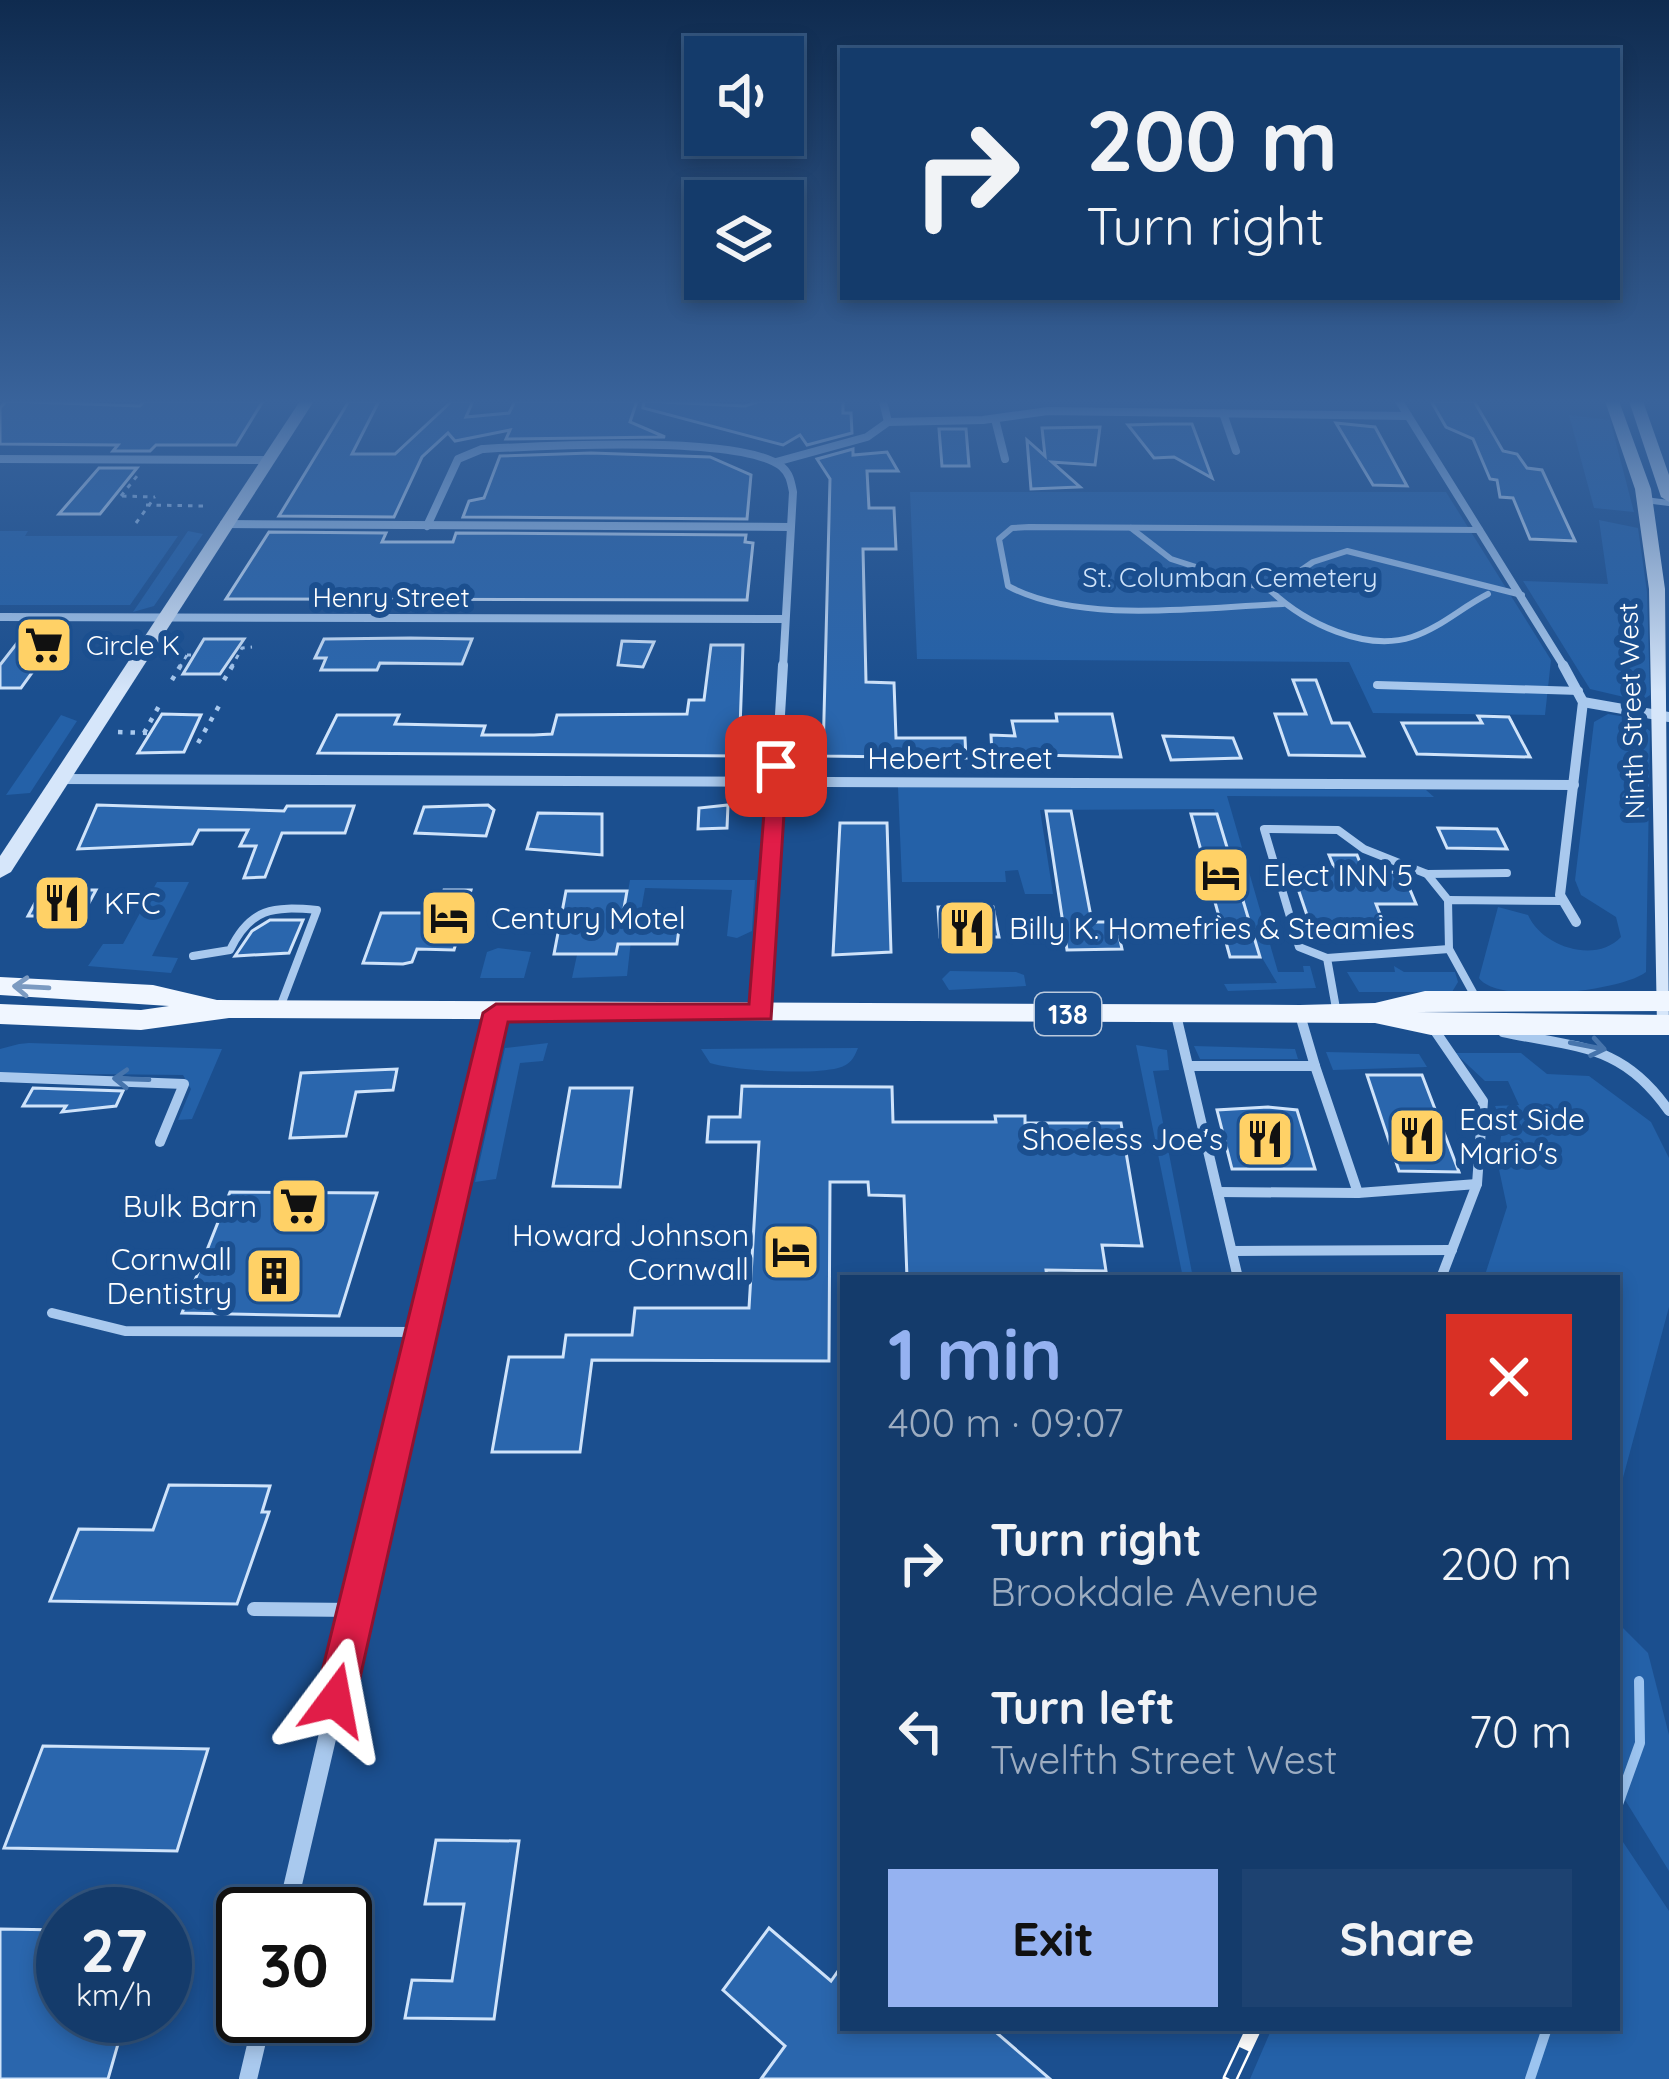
<!DOCTYPE html>
<html lang="en">
<head>
<meta charset="utf-8">
<style>
	body { margin:0; font-family:Quicksand,sans-serif; background:#1d4271; color:#f1f3f6; height:100vh; display:flex; flex-direction:column; font-size:45px; white-space:nowrap }
	* { box-sizing:border-box; margin:0 }
	p { font-size:39px; color:#9dadc1 }
	.icon { flex:none; width:66px; height:66px; fill:none; stroke:currentColor; stroke-width:2; stroke-linecap:round; stroke-linejoin:round }
	.map { position:relative; flex:1; overflow:hidden }
	.side { position:absolute; left:840px; top:1275px; width:780px; height:756px; display:flex; flex-direction:column; background:#143b6b; border-radius:0px; box-shadow:0 6px 18px #0003,0 0 0 3px #33557e }
	.side>* { flex:none }
	.banner { position:absolute; left:840px; top:48px; width:780px; height:252px; border-radius:0px; box-shadow:0 6px 18px #0003,0 0 0 3px #33557e; background:#143b6b; color:#f1f3f6; overflow:hidden }
	.tools { position:absolute; left:684px; top:36px; display:grid; gap:24px }
	.tools a { display:grid; place-items:center; width:120px; height:120px; border-radius:0px; background:#143b6b; box-shadow:0 6px 18px #0003,0 0 0 3px #33557e; font-size:60px }
	.speed { position:absolute; left:36px; top:1887px; display:flex; gap:24px; font-size:60px; font-weight:700; text-align:center }
	.speed>* { display:grid; place-content:center; width:156px; height:156px; border-radius:50%; background:#143b6b; box-shadow:0 6px 18px #0003,0 0 0 3px #33557e; line-height:1 }
	.speed small { font-size:30px; font-weight:400 }
	.speed .limit { border:6px solid #111; border-radius:18px; background:#fff; color:#111 }
	.pin { position:absolute; display:grid; place-items:center; width:102px; height:102px; color:#fff; margin:-51px; border-radius:24px; box-shadow:0 6px 18px #0006 }
	.me { position:absolute; width:132px; margin:-66px; rotate:13deg; stroke-linejoin:round; filter:drop-shadow(0 0 9px #0008) }
	.turn { display:flex; align-items:center; gap:42px; height:252px; padding:0 48px; font-size:54px }
	.turn .icon { width:156px; height:156px; stroke-width:2.5 }
	.turn b { display:block; font-size:84px; line-height:102px }
	.round { display:grid; place-items:center; flex:none; width:126px; height:126px; border-radius:0px; background:#1d4271 }
	.head { display:flex; align-items:center; justify-content:space-between; height:204px; padding:0 48px }
	h1 { font-size:72px; font-weight:700; line-height:90px; color:#95b2f1 }
	.primary-button { display:flex; gap:24px; margin-top:auto; padding:24px 48px }
	.primary-button a { flex:1; height:138px; border-radius:0px; background:#95b2f1; color:#111; font-size:48px; font-weight:700; line-height:138px; text-align:center }
	.primary-button a+a { background:#1d4271; color:#f1f3f6 }
	ul { padding:0; list-style:none }
	li { display:flex; align-items:center; gap:36px; height:168px; padding:0 48px }
	li div { flex:1 }
	li b { display:block; font-size:45px }
	li em { font-style:normal }
	.map>svg:first-child { display:block }
	.green { fill:#2461a8 }
	.lines { fill:none; stroke-linecap:round; stroke-linejoin:round }
	.stream { stroke:#9cc4f0; stroke-width:10 }
	.building { fill:#2a66ad; stroke:#cfe3fa; stroke-width:3 }
	.path-far1 { stroke:#a9c9ee; stroke-width:3; stroke-dasharray:4.5 6; stroke-linecap:butt }
	.path { stroke:#a9c9ee; stroke-width:4.5; stroke-dasharray:4.5 8; stroke-linecap:butt }
	.lane-far3 { stroke:#a9c9ee; stroke-width:6 }
	.lane-far2 { stroke:#a9c9ee; stroke-width:8 }
	.lane-far1 { stroke:#a9c9ee; stroke-width:10 }
	.lane { stroke:#a9c9ee; stroke-width:14 }
	.street-far3 { stroke:#a9c9ee; stroke-width:8 }
	.street-far2 { stroke:#a9c9ee; stroke-width:10 }
	.street-far1 { stroke:#a9c9ee; stroke-width:14 }
	.street { stroke:#a9c9ee; stroke-width:18 }
	.secondary { fill:#d6e6fa; fill-rule:evenodd }
	.primary { fill:#f0f6ff; fill-rule:evenodd }
	.rail-casing { stroke:#fff; stroke-width:15 }
	.rail { stroke:#1b4f8f; stroke-width:10; stroke-dasharray:33; stroke-linecap:butt }
	.oneway { stroke:#7b9ac1 }
	.oneway2 { stroke:#4674ac }
	.route { fill:#e11d48; stroke:#92132f; stroke-width:3 }
	.labels { text-anchor:middle; dominant-baseline:central; stroke-width:12; stroke-linejoin:round; paint-order:stroke }
	.far-park-label { font-size:27px; fill:#cfe3fa; stroke:#1b4f8f }
	.far-street-label { font-size:27px; fill:#fff; stroke:#1b4f8f }
	.far-poi-label { font-size:27px; fill:#fff; stroke:#1b4f8f; text-anchor:start }
	.shield { fill:#1b4f8f; stroke:#bbcadd; stroke-width:3 }
	.shield-label { font-size:27px; font-weight:bold; fill:#fff }
	.street-label { font-size:30px; fill:#fff; stroke:#1b4f8f }
	.poi-label { font-size:30px; fill:#fff; stroke:#1b4f8f; text-anchor:start }
</style>
</head>
<body>
<div class="map">
<svg width="1669" height="2079" viewBox="0 0 1669 2079">
	<rect width="100%" height="100%" fill="#1b4f8f"/>
	<g class="green">
		<path d="M1569 415 1610 420 1634 512 1594 508Z"/>
		<path d="M910 492H1446L1551 660 1545 715 1373 713 1349 662 917 659Z"/>
		<path d="M1599 520 1638 528 1647 592 1650 695 1641 701 1590 689 1523 581 1608 584Z"/>
		<path d="M0 531H28L25 536H178L130 605H0Z"/>
		<path d="M188 531 203 534 154 606 133 612Z"/>
		<path d="M1608 714 1632 718 1650 731 1646 972C1620 992 1498 1005 1479 978L1498 907 1528 915C1542 947 1596 964 1621 937L1616 917 1581 895 1575 880 1594 722Z"/>
		<path d="M61 715 77 721 30 793 6 795Z"/>
		<path d="M898 787 1426 790 1434 797 1227 796 1278 972H1304L1303 966H1310L1316 988 1228 991 1224 984 1277 983 1261 956 1214 809 1040 810 1053 894H1025L1018 870 1005 871 1006 882H902Z"/>
		<path d="M630 880H755L752 931 737 938 727 936 732 890 645 888 641 911 651 912 646 940H631L627 976 572 978 577 955 617 954Z"/>
		<path d="M157 882H189L152 956 178 958 171 973 88 966 103 944H123Z"/>
		<path d="M498 948 531 952 524 978H480L487 952Z"/>
		<path d="M1394 966 1404 972H1455L1458 982 1452 992H1359L1347 972H1395Z"/>
		<path d="M950 971 1016 972 1024 975 1026 986 949 990 942 979Z"/>
		<path d="M548 1043 543 1061 520 1063 496 1179 475 1182 505 1048Z"/>
		<path d="M19 1044 29 1043 222 1049 192 1119 178 1120 191 1089 183 1075 0 1073V1049Z"/>
		<path d="M1136 1045 1167 1050 1169 1070 1153 1071 1193 1278H1183Z"/>
		<path d="M1194 1046 1295 1049 1298 1059H1200Z"/>
		<path d="M858 1048C854 1058 850 1065 838 1068 812 1075 736 1071 710 1063L701 1049Z"/>
		<path d="M1326 1052 1419 1054 1427 1067 1333 1070Z"/>
		<path d="M1455 1053H1521L1547 1074 1589 1076 1651 1122 1669 1158V1307L1617 1500V1278H1484L1507 1207 1497 1160 1503 1125 1495 1106 1519 1105 1508 1081H1485Z"/>
		<path d="M1617 1622 1648 1653 1669 1735V1871L1617 1787Z"/>
		<path d="M1617 1833 1669 1911V2079H1250L1272 2028H1617Z"/>
	</g>
	<g class="lines">
		<g class="stream">
			<path d="M1617 1807 1640 1743 1639 1681"/>
			<path d="M1530 2079 1547 2028"/>
		</g>
	</g>
	<g class="building">
		<path d="M6 401 140 406 144 401H263L236 445H156L150 451H113L118 445 0 444V408Z"/>
		<path d="M349 401H379L352 454H395L452 401H473L466 417 509 413 515 401H637L630 422 665 437 506 439 510 430 455 441 448 433 422 457 394 517 279 516Z"/>
		<path d="M644 401 745 406 760 401H843V413H851L852 433 807 445 800 435 783 445 643 408Z"/>
		<path d="M1431 401H1474L1503 451 1517 454 1527 468 1542 470 1575 541 1530 539 1513 498 1500 497 1497 480 1490 479 1473 439 1446 427Z"/>
		<path d="M1336 423 1375 427 1407 486 1373 485Z"/>
		<path d="M1163 424H1192L1212 478 1174 457 1154 458 1128 425Z"/>
		<path d="M1100 427 1095 465 1052 462 1080 487 1031 489 1027 440 1045 456 1042 428Z"/>
		<path d="M939 429H966L969 466H942Z"/>
		<path d="M853 449V455L887 452 898 471H867L869 508H894L896 549H863L866 682 894 683 896 738H965L966 758 823 756 830 479 817 459Z"/>
		<path d="M591 453 710 457 751 475 747 519 463 517 469 501 484 498 500 456Z"/>
		<path d="M99 468H137L100 514H59Z"/>
		<path d="M269 532 386 533 382 542H453L456 533 746 535 745 542 753 543 747 600 226 599Z"/>
		<path d="M21 638H57L21 688H0V665Z"/>
		<path d="M410 638 472 639 462 664 380 663 377 670H321L326 658H315L324 639Z"/>
		<path d="M204 639H244L220 674H183Z"/>
		<path d="M622 641 654 642 643 667 618 665Z"/>
		<path d="M711 645H743L739 756 318 753 337 715H399L395 724 485 726 482 735H534L552 734 557 715 687 714 689 700H704Z"/>
		<path d="M1293 680H1316L1332 723H1349L1364 756 1289 755 1275 714H1306Z"/>
		<path d="M162 714 201 715 184 752 138 753Z"/>
		<path d="M1056 714H1112L1121 757 992 754 991 735 1015 736 1012 721H1057Z"/>
		<path d="M1478 716 1509 717 1530 757 1417 754 1402 723H1482Z"/>
		<path d="M1163 736 1233 738 1241 758 1171 760Z"/>
		<path d="M97 805 284 811 287 806H354L345 833H282L265 877 244 878 256 846H240L248 830H199L192 844 78 849Z"/>
		<path d="M488 805 494 810 486 836 415 833 424 807Z"/>
		<path d="M728 805 727 828 698 829 699 808Z"/>
		<path d="M1046 811H1071L1092 922H1116L1122 949 1067 950Z"/>
		<path d="M538 813 602 814V855L527 849Z"/>
		<path d="M1191 814H1217L1260 957H1230Z"/>
		<path d="M840 823H887L891 952 833 955Z"/>
		<path d="M1438 828 1497 829 1507 849 1447 848Z"/>
		<path d="M1329 855H1357L1363 870 1403 873 1416 904H1376L1385 927H1311L1292 871 1334 867Z"/>
		<path d="M42 890H96L82 916H28Z"/>
		<path d="M444 890H471L454 950 417 949 412 962 403 964 363 963 381 913H437Z"/>
		<path d="M566 891H627L623 914H681L677 944H618L616 954H554Z"/>
		<path d="M938 907H993L999 937H940Z"/>
		<path d="M270 920H303L289 953 235 956 252 931Z"/>
		<path d="M397 1069 393 1090 356 1092 346 1136 290 1138 301 1073Z"/>
		<path d="M1367 1075H1422L1459 1172 1399 1171Z"/>
		<path d="M742 1086 892 1087 893 1122H996L995 1116H1025V1123H1121L1142 1246 1102 1245 1106 1271 1046 1270 1047 1278H907L904 1196 869 1195 868 1182H830L829 1361 592 1360 580 1452H492L509 1357H563L566 1335H632L635 1308H749L759 1142H707L709 1117H740Z"/>
		<path d="M33 1088 123 1091 116 1106 62 1112 66 1106H23Z"/>
		<path d="M570 1088H632L620 1187 553 1186Z"/>
		<path d="M1268 1107 1297 1110 1315 1169H1232L1217 1110Z"/>
		<path d="M230 1192 377 1193 339 1316 182 1313Z"/>
		<path d="M169 1485 270 1486 262 1512H269L237 1604 50 1601 79 1529 153 1530Z"/>
		<path d="M43 1746 208 1749 177 1851 4 1848Z"/>
		<path d="M436 1840 519 1841 494 2019 405 2018 412 1980 452 1981 464 1904H425Z"/>
		<path d="M769 1928 831 1981 843 1964V2028H991L1050 2079H761L785 2046 723 1990Z"/>
		<path d="M0 1929 63 1930V2016H126L108 2079H0Z"/>
	</g>
	<g class="lines">
		<g class="path-far1">
			<path d="M121 496 137 476"/>
			<path d="M122 496 155 497"/>
			<path d="M146 505 204 506"/>
			<path d="M136 523 155 497"/>
			<path d="M166 655H191"/>
			<path d="M179 668 187 655"/>
			<path d="M231 668 242 648 252 647"/>
		</g>
		<g class="path">
			<path d="M172 680 181 665"/>
			<path d="M224 680 233 665"/>
			<path d="M118 732 147 733"/>
			<path d="M144 733 159 706"/>
			<path d="M198 743 219 706"/>
		</g>
		<g class="lane-far3">
			<path d="M1645 500 1669 503"/>
			<path d="M1131 528 1171 559 1271 591"/>
			<path d="M1488 594C1462 607 1440 628 1412 637 1365 652 1305 623 1271 591L1313 562 1347 551 1522 595"/>
			<path d="M1283 604C1203 607 1080 625 1008 586L999 539 1012 528 1029 527 1480 530"/>
		</g>
		<g class="lane-far2">
			<path d="M1377 685 1579 691"/>
			<path d="M1427 874 1448 900"/>
			<path d="M1449 949 1448 900 1563 901"/>
			<path d="M193 956 230 950C250 908 273 906 317 910L279 1010"/>
			<path d="M1327 958 1299 947 1264 829 1338 830 1364 849 1427 874 1507 873"/>
			<path d="M1337 1014 1327 958 1449 949 1476 998"/>
		</g>
		<g class="lane-far1">
			<path d="M1176 1015 1238 1278"/>
			<path d="M1431 1025 1483 1101 1477 1184 1441 1278"/>
			<path d="M1503 1032C1577 1048 1622 1043 1669 1111"/>
			<path d="M1190 1066H1315L1300 1015"/>
			<path d="M0 1077 184 1084 160 1142"/>
			<path d="M1218 1192 1358 1193 1315 1066"/>
			<path d="M1358 1193 1477 1184"/>
			<path d="M1232 1251 1452 1250"/>
			<path d="M52 1313 125 1331 418 1332"/>
		</g>
		<path class="lane" d="M254 1609 355 1610"/>
		<g class="street-far3">
			<path d="M883 401 888 422"/>
			<path d="M1399 401 1565 668"/>
			<path d="M1223 413 1236 451"/>
			<path d="M995 419 1005 459"/>
			<path d="M888 422 983 420 1048 411 1408 416"/>
			<path d="M0 459 268 460"/>
			<path d="M776 462 867 437 888 422"/>
			<path d="M224 524 790 527"/>
			<path d="M427 526 458 459 482 449C538 446 742 434 782 467 790 474 791 482 793 492L783 668"/>
			<path d="M0 617 783 619"/>
		</g>
		<g class="street-far2">
			<path d="M1563 665 1583 702 1560 895 1576 922"/>
			<path d="M1583 702 1669 717"/>
			<path d="M58 779 1574 785"/>
			<path d="M762 1013 783 665"/>
		</g>
		<path class="street-far1" d="M388 1476 496 1014"/>
		<g class="street">
			<path d="M286 1914 389 1473"/>
			<path d="M248 2079 263 2016"/>
		</g>
		<g class="secondary">
			<path d="M300 401H314L11 872 0 878V856Z"/>
			<path d="M1605 401H1619L1651 489 1665 589 1669 1033 1657 1025 1649 589 1635 489Z"/>
			<path d="M1629 401H1643L1669 475V502L1661 497Z"/>
		</g>
		<path class="primary" d="M0 977 153 985 217 1000 1300 1005 1375 1003 1425 991H1669V1011L1417 1012 1669 1015V1035H1431L1375 1023 229 1018 141 1030 0 1024V1004L141 1010 169 1006 0 995Z"/>
		<g class="rail-casing">
			<path id="rail" d="M1230 2079 1254 2028"/>
		</g>
		<use href="#rail" class="rail"/>
	</g>
	<defs><path id="oneway-shaft" d="M-6 0H5M1.5-3L5.5 0L1.5 3" fill="none" stroke-width="1.6" stroke-linecap="round" stroke-linejoin="round" transform="scale(3)"/></defs>
	<use class="oneway" href="#oneway-shaft" transform="translate(31 987) rotate(-177)"/>
	<g class="oneway2">
		<use href="#oneway-shaft" transform="translate(1588 1046) rotate(11)"/>
		<use href="#oneway-shaft" transform="translate(131 1079) rotate(-178)"/>
	</g>
	<linearGradient id="sky" x2="0" y2="1"><stop stop-color="#0f2b4f"/><stop offset="0.58" stop-color="#39639b"/><stop offset="1" stop-color="#39639b" stop-opacity="0"/></linearGradient>
	<rect width="1669" height="692" fill="url(#sky)"/>
	<path class="route" d="M768 762 787 766 771 1019 508 1022 355 1700 349 1713 335 1719 321 1713 315 1700 483 1013 496 1004H749Z"/>
	<defs>
		<g id="supermarket-square" transform="scale(3)"><rect x="-9" y="-9" width="18" height="18" rx="4" fill="#ffd166" stroke="#1b4f8f"/><path d="M-6-5.5h2.5l.6 2H6L4.5 2H-2.5L-4.4-4H-6ZM-1.5 3.2a1.3 1.3 0 1 0 .1 0ZM3 3.2a1.3 1.3 0 1 0 .1 0Z" fill="#111"/></g>
		<g id="hotel-square" transform="scale(3)"><rect x="-9" y="-9" width="18" height="18" rx="4" fill="#ffd166" stroke="#1b4f8f"/><path d="M-6-4.5h1.5V1H6V5H4.5V3h-9V5H-6ZM-4 0a1.8 1.8 0 1 1 3.6 0ZM.5 0V-2.5h3Q6-2.5 6 0Z" fill="#111"/></g>
		<g id="restaurant-square" transform="scale(3)"><rect x="-9" y="-9" width="18" height="18" rx="4" fill="#ffd166" stroke="#1b4f8f"/><path d="M-5-6h1v4h1v-4h1v4h1v-4h1v5L-1.5 .5V6h-2V.5L-5-1ZM5-6V6H3V1.5H1.5Q1.5-4 5-6Z" fill="#111"/></g>
		<g id="building-square" transform="scale(3)"><rect x="-9" y="-9" width="18" height="18" rx="4" fill="#ffd166" stroke="#1b4f8f"/><path d="M-4-6H4V6H1V3H-1V6H-4ZM-2.5-4.3h1.7v1.8h-1.7ZM.8-4.3h1.7v1.8H.8ZM-2.5-1h1.7V.8h-1.7ZM.8-1h1.7V.8H.8Z" fill="#111"/></g>
	</defs>
	<g fill-rule="evenodd">
		<use href="#supermarket-square" x="44" y="645"/>
		<use href="#hotel-square" x="1221" y="875"/>
		<use href="#restaurant-square" x="62" y="903"/>
		<use href="#hotel-square" x="449" y="918"/>
		<use href="#restaurant-square" x="967" y="928"/>
		<use href="#restaurant-square" x="1417" y="1136"/>
		<use href="#restaurant-square" x="1265" y="1139"/>
		<use href="#supermarket-square" x="299" y="1206"/>
		<use href="#hotel-square" x="791" y="1252"/>
		<use href="#building-square" x="274" y="1276"/>
	</g>
	<g class="labels">
		<g class="far-park-label">
			<text x="1230" y="577">St. Columban Cemetery</text>
		</g>
		<g class="far-street-label">
			<text x="391" y="597">Henry Street</text>
			<text transform="translate(1631 711) rotate(-92)">Ninth Street West</text>
		</g>
		<g class="far-poi-label">
			<text x="86" y="645">Circle K</text>
		</g>
		<rect class="shield" x="1035" y="993" width="66" height="42" rx="9"/>
		<g class="shield-label">
			<text x="1068" y="1014">138</text>
		</g>
		<g class="street-label">
			<text x="960" y="758">Hebert Street</text>
		</g>
		<g class="poi-label">
			<text x="1263" y="875">Elect INN 5</text>
			<text x="104" y="903">KFC</text>
			<text x="491" y="918">Century Motel</text>
			<text x="1009" y="928">Billy K. Homefries &amp; Steamies</text>
			<text x="1459" y="1119">East Side<tspan x="1459" dy="34">Mario's</tspan></text>
			<text x="1223" y="1139" text-anchor="end">Shoeless Joe's</text>
			<text x="257" y="1206" text-anchor="end">Bulk Barn</text>
			<text x="749" y="1235" text-anchor="end">Howard Johnson<tspan x="749" dy="34">Cornwall</tspan></text>
			<text x="232" y="1259" text-anchor="end">Cornwall<tspan x="232" dy="34">Dentistry</tspan></text>
		</g>
	</g>
</svg>
<div class="tools">
<a><svg class="icon" aria-label="sound" viewBox="0 0 24 24"><path d="M4 9h4l5-4v14l-5-4H4zM17 9q2 3 0 6"/></svg></a>
<a><svg class="icon" aria-label="layers" viewBox="0 0 24 24"><path d="M12 4l9 5-9 5-9-5zM3 14l9 5 9-5"/></svg></a>
</div>
<div class="speed"><div>27<small>km/h</small></div><div class="limit">30</div></div>
<div class="pin" style="left:776px;top:766px;background:#d93025"><svg class="icon" aria-label="arrive" viewBox="0 0 24 24"><path d="M6 21V4h12l-3 4 3 4H6"/></svg></div>
<svg class="me" style="left:335px;top:1700px" viewBox="-20 -20 40 40"><path d="M0-17L14 15 0 8-14 15z" fill="#e11d48" stroke="#fff" stroke-width="4"/></svg>
<div class="banner">
<div class="turn"><svg class="icon" aria-label="right" viewBox="0 0 24 24"><path d="M7 20v-9h11M14 6l5 5-5 5"/></svg><div><b>200 m</b>Turn right</div></div>
</div>
<section class="side">
<div class="head"><div><h1>1 min</h1><p>400 m · 09:07</p></div><a class="round" style="background:#d93025;color:#fff"><svg class="icon" aria-label="close" viewBox="0 0 24 24"><path d="M6 6l12 12M18 6L6 18"/></svg></a></div>
<ul>
<li><svg class="icon" aria-label="right" viewBox="0 0 24 24"><path d="M7 20v-9h11M14 6l5 5-5 5"/></svg><div><b>Turn right</b><p>Brookdale Avenue</p></div><em>200 m</em></li>
<li><svg class="icon" aria-label="left" viewBox="0 0 24 24"><path d="M17 20v-9H6M10 6l-5 5 5 5"/></svg><div><b>Turn left</b><p>Twelfth Street West</p></div><em>70 m</em></li>
</ul>
<div class="primary-button"><a>Exit</a><a>Share</a></div>
</section>
</div>
</body>
</html>
